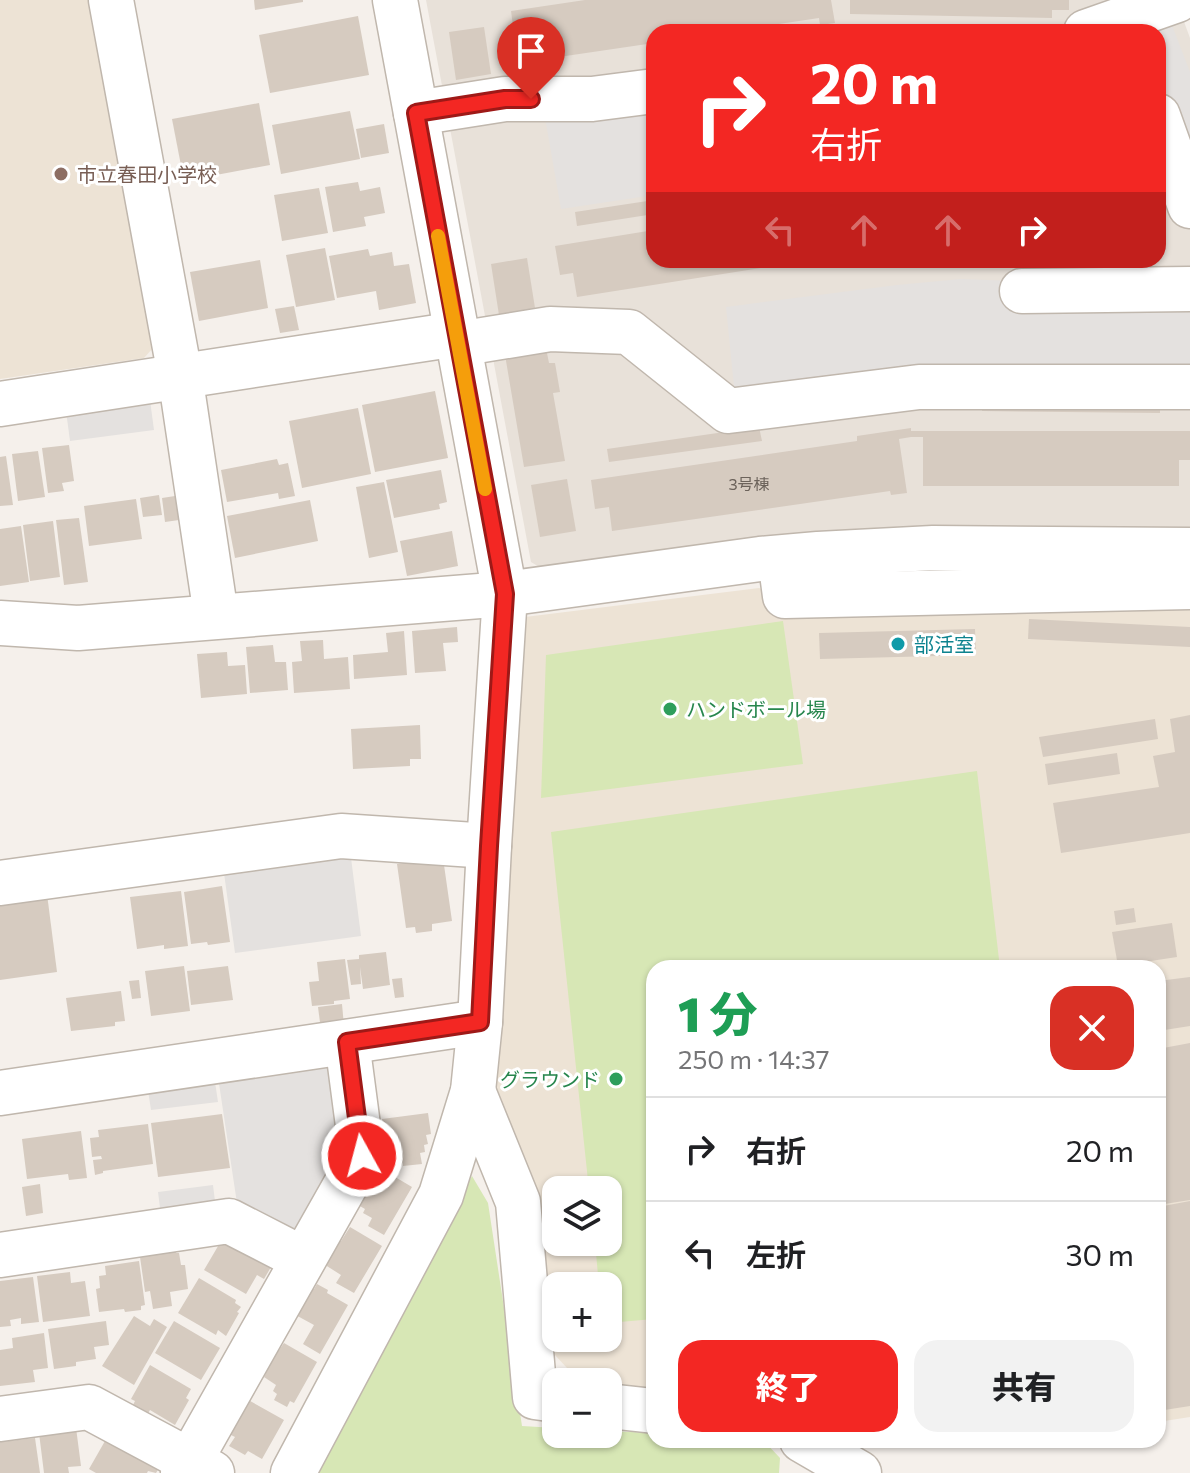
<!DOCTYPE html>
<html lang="ja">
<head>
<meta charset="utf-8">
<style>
	body { margin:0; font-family:Commissioner,"Noto Sans JP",sans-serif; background:#f2f2f2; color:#202124; height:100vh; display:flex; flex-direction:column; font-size:30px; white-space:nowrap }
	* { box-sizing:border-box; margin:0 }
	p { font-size:26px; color:#757577 }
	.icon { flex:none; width:44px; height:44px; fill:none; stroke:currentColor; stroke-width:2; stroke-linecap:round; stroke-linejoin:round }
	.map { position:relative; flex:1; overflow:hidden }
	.side { position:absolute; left:646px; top:960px; width:520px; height:488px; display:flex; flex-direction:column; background:#fff; border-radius:24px; box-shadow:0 2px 6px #0004 }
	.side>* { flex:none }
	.top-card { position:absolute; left:646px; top:24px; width:520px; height:244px; border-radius:24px; box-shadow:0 2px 6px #0004; background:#f32723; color:#fff; overflow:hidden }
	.fabs { position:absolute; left:542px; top:1176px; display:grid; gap:16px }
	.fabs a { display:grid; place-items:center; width:80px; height:80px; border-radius:16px; background:#fff; box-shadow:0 2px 6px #0004; font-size:40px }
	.pin { position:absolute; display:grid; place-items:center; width:68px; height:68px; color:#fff; margin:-82px -34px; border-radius:50% 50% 50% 0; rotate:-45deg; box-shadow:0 0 8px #0007 }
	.pin .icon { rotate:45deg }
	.me { position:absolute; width:88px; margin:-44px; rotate:353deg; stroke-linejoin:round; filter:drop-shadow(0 0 6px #0008) }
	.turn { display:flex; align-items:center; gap:28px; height:168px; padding:0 32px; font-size:36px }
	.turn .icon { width:104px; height:104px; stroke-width:2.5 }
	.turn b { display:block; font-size:56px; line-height:68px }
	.lanes { display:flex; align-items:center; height:76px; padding:0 32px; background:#0003; justify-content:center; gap:40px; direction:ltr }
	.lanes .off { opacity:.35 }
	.round { display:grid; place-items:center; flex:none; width:84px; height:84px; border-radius:24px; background:#f2f2f2 }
	.summary { display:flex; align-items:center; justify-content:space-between; height:136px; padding:0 32px }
	h1 { font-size:48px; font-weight:800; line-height:60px; color:#1e9e55 }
	.primary-button { display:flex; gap:16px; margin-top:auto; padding:16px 32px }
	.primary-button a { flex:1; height:92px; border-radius:24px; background:#f32723; color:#fff; font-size:32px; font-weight:800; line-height:92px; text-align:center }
	.primary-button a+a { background:#f2f2f2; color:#202124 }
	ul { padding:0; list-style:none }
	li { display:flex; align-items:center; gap:24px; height:104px; padding:0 32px; border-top:2px solid #e0e0e0 }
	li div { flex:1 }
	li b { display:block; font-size:30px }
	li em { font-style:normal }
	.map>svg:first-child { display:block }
	.residential { fill:#e8e1d9; fill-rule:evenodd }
	.education { fill:#ede3d5; fill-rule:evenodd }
	.green { fill:#d7e7b5 }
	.parking { fill:#e4e1df }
	.building { fill:#d6cbc0 }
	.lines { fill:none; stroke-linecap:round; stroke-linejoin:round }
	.minor-casing { stroke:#c0b7ad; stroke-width:47 }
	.minor { stroke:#fff; stroke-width:44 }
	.route-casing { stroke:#9e1917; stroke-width:20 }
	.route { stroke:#f32723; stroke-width:14 }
	.slow { stroke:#f59e0b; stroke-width:14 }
	.education-dot { fill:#8d6e63; stroke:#fff; stroke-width:3 }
	.culture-dot { fill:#0f9aa8; stroke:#fff; stroke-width:3 }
	.leisure-dot { fill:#2e9e5b; stroke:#fff; stroke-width:3 }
	.labels { text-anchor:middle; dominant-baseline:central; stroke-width:6; stroke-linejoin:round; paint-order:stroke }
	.number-label { font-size:16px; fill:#6c635b }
	.education-label { font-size:20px; fill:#785e54; stroke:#fff; text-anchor:start }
	.culture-label { font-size:20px; fill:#0d838f; stroke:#fff; text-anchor:start }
	.leisure-label { font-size:20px; fill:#27864d; stroke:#fff; text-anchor:start }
</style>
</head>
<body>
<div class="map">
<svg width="1190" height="1473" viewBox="0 0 1190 1473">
	<rect width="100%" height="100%" fill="#f5f0eb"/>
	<path class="residential" d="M426 0H1176L1190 38V533L546 571 531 562ZM654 32H1158V260H654Z"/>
	<g class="education">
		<path d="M0 0H93L152 349 144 358 0 379Z"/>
		<path d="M759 588 774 594 1190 608V1417L1158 1422V968H654V1391L608 1385V1382H580L554 1354 538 1201 494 1102 525 617ZM556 1190H608V1242H556ZM556 1286H608V1338H556Z"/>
	</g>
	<g class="green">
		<path d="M783 621 803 764 541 798 546 655Z"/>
		<path d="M977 771 1000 968H654V1319L608 1323V1286H599L595 1242H608V1190H589L551 832Z"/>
		<path d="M472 1176 488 1203 522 1426 556 1428V1434H608V1431L654 1433V1440H763L780 1458 779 1473H312Z"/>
	</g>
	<g class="parking">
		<path d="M1170 20 1190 72V156L1158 71V32H1147Z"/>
		<path d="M654 105V195L561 209 544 112Z"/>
		<path d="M961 279 1014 281 1190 307V371L735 397 726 307 897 285Z"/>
		<path d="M150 400 154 430 70 441 66 411Z"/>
		<path d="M350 850 361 936 235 953 223 866Z"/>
		<path d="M319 1062 335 1074 346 1153 301 1233 238 1210 218 1077Z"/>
		<path d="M214 1075 218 1102 151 1110 147 1084Z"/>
		<path d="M213 1185 216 1209 161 1216 158 1192Z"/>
	</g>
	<g class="building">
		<path d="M254 0H303V2L255 10Z"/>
		<path d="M585 0H831L835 23 820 25 819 18 726 32H654V43L518 63 511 11Z"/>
		<path d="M850 0H1069V10H1052V18L850 14Z"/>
		<path d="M358 16 369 75 270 93 259 35Z"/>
		<path d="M484 27 491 74 456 80 449 32Z"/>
		<path d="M259 103 270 165 184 181 172 119Z"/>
		<path d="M350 111 360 159 281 174 272 125Z"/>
		<path d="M384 124 389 153 361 158 356 129Z"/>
		<path d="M358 182 360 191 380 187 385 213 364 217 366 226 333 232 325 187Z"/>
		<path d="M319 188 328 233 282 241 274 195Z"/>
		<path d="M1158 197H1162L1161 226H1158Z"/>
		<path d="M654 200V214L577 226 575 212Z"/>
		<path d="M654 230V260H799V262L577 297 573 273 560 275 555 246Z"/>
		<path d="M325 248 335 300 296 307 286 255Z"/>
		<path d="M368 249 370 256 392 252 394 266 409 264 416 303 379 310 376 291 337 298 329 256Z"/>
		<path d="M527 258 535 308 499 315 491 264Z"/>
		<path d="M260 260 268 308 199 321 190 272Z"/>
		<path d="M294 306 299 330 280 333 275 309Z"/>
		<path d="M546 348 549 363H555L560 392 553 393 565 461 524 467 505 355Z"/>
		<path d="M435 391 448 458 375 472 362 405Z"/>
		<path d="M983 400 1160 402V413L982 411Z"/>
		<path d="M358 408 371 474 302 488 289 421Z"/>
		<path d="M759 427 762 441 609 462 607 449Z"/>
		<path d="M911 428V431H1190V460H1179V486H923V437H911L899 439 907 493 891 495 890 491 612 531 609 507 595 509 591 480 857 441V436Z"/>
		<path d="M69 445 74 481 62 483 64 491 48 493 42 448Z"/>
		<path d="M38 451 45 497 18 501 12 454Z"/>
		<path d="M6 456 13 505 0 506V457Z"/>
		<path d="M277 459 279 465 288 463 295 496 279 499 278 493 227 502 221 470Z"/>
		<path d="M441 470 447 502 439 504 440 509 394 518 386 480Z"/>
		<path d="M567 479 576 531 540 537 531 485Z"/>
		<path d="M384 482 398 552 369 558 356 487Z"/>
		<path d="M159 495 162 515 143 517 140 498Z"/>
		<path d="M175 496 179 520 165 522 162 498Z"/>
		<path d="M136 499 142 539 89 546 84 506Z"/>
		<path d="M310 500 318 541 235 558 227 516Z"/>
		<path d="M79 518 88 582 64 585 56 520Z"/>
		<path d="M53 521 60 577 30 581 23 525Z"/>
		<path d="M21 526 29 582 0 586V529Z"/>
		<path d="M452 531 458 566 407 576 400 541Z"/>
		<path d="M1029 619 1190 627V647L1028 639Z"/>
		<path d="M457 627 458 642 443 643 446 671 415 673 412 631Z"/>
		<path d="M975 629 976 655 820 659 819 633Z"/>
		<path d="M404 631 407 675 354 679 353 655 388 652 386 633Z"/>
		<path d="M323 640 324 659 348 657 350 689 294 693 292 662 302 661 300 641Z"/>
		<path d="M273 645 275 662H286L288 690 250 693 246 647Z"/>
		<path d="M227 652 228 666 245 665 247 694 201 698 197 654Z"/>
		<path d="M1190 715V833L1061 853 1053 803 1159 787 1153 756 1175 752 1170 719Z"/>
		<path d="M1155 719 1158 739 1043 757 1039 737Z"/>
		<path d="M420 725 421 759H410V766L353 769 351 729Z"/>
		<path d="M1117 753 1120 774 1048 785 1045 764Z"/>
		<path d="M443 858 452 921 432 924V931L416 933 415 927 406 928 397 864Z"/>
		<path d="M222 886 230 942 208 945 207 942 191 944 184 892Z"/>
		<path d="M181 891 188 946 164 949V945L137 949 130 897Z"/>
		<path d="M47 894 57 972 0 980V901Z"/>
		<path d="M1134 908 1136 922 1116 925 1114 911Z"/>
		<path d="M1172 923 1177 957 1118 966 1112 932Z"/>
		<path d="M386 952 390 985 363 989 360 967 361 984 351 985 347 960 359 959V955Z"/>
		<path d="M345 959 350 999 334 1001V1004L312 1006 309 982 319 981 317 962Z"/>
		<path d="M184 966 190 1011 151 1016 145 971Z"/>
		<path d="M228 966 233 1000 191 1005 187 971Z"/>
		<path d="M1190 977V1026L1158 1031V981Z"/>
		<path d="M402 978 404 997 395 998 392 979Z"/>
		<path d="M139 980 141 998 132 999 129 981Z"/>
		<path d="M121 991 125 1021 115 1022V1026L71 1031 66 998Z"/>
		<path d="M342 1004 344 1026 321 1030 318 1007Z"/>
		<path d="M1190 1043V1200L1158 1205V1049Z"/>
		<path d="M428 1113 431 1134 426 1135 428 1144 424 1145 425 1152 420 1153 422 1164 403 1166 402 1161 394 1162 393 1160H388L382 1119Z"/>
		<path d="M222 1114 230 1168 158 1177 151 1123Z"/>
		<path d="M148 1124 153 1164 103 1171V1173L95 1175 93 1160 102 1159 101 1156 92 1157 90 1138 99 1137 98 1130Z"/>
		<path d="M81 1131 87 1178 69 1180 68 1174 27 1179 22 1139Z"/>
		<path d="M385 1171 412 1187 384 1235 368 1226 372 1218 363 1213 365 1209 353 1202 374 1176 380 1179Z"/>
		<path d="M40 1184 43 1213 26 1216 22 1187Z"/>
		<path d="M1190 1201V1406L1158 1411V1207Z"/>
		<path d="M350 1227 382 1246 354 1293 336 1283 341 1275 319 1261 333 1236 341 1241Z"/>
		<path d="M224 1236 271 1267 264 1279 257 1275 246 1294 204 1270Z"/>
		<path d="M175 1248 176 1253H179L181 1265H185L188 1289 170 1292 172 1306 153 1309 150 1291 145 1292 139 1250Z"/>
		<path d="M139 1261 145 1305 141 1306V1310L125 1312 124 1309 99 1312 96 1289 100 1288 99 1276 106 1275 105 1266Z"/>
		<path d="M70 1272 71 1283 85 1281 90 1316 43 1322 37 1276Z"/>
		<path d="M33 1277 39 1322 21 1324V1318L10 1320 11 1326 0 1327V1281Z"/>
		<path d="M199 1278 236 1300 235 1303 241 1307 237 1312 239 1313 226 1336 218 1330 216 1335 178 1313Z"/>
		<path d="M317 1284 328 1290 327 1293 348 1305 320 1354 303 1344 314 1325 292 1313 308 1285 314 1289Z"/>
		<path d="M134 1316 150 1326 154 1319 167 1327 134 1385 102 1366Z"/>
		<path d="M106 1321 109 1345 94 1347 96 1359 76 1362V1366L54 1369 48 1329Z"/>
		<path d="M174 1321 220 1348 201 1380 155 1353Z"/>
		<path d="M44 1333 48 1368 33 1370 35 1382 0 1386V1350L13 1348 12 1338Z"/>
		<path d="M284 1343 317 1362 294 1403 290 1401 287 1407 274 1400 277 1394 273 1391 276 1385 264 1377 266 1373 259 1368 272 1346 279 1350Z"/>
		<path d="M150 1365 191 1389 186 1398 189 1400 175 1425 150 1410 147 1415 132 1407 135 1401 131 1399Z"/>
		<path d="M243 1397 284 1420 262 1459 248 1451 245 1455 229 1446 235 1437 227 1433Z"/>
		<path d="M75 1420 81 1466 68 1467 69 1473H44L38 1425Z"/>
		<path d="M109 1434 162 1463 156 1473 148 1471 147 1473H96L89 1469Z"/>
		<path d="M35 1438 40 1473H0V1442Z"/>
	</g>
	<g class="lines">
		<g class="minor-casing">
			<g id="minor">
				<path d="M111 0 180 375 216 615"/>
				<path d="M1086 32 1177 0"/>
				<path d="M416 113 505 99H592L654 91"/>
				<path d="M1158 116 1190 206"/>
				<path d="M1022 291 1190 289"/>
				<path d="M458 344 550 329 629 332 728 411 919 387H1190"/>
				<path d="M0 404 457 334"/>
				<path d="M780 558 785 596 1190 587"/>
				<path d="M0 623 78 628 505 594 760 559 818 554 933 548 1190 550"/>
				<path d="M0 883 341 836 489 846"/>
				<path d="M473 1091 518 1202 535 1397 556 1400"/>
				<path d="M0 1093 480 1022"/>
				<path d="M0 1255 229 1221 303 1259"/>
				<path d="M608 1406 654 1411"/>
				<path d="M0 1419 89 1407 212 1473"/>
				<path d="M802 1440 859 1473"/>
				<path d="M183 1473 362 1156 347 1042"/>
				<path d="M293 1473 441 1195 473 1091 480 1022 489 846 505 594 395 0"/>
			</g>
		</g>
		<use href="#minor" class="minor"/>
	</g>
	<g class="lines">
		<g class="route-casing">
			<path id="route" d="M362 1156 347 1042 480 1022 489 846 505 594 416 113 505 99H531"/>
		</g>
		<use href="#route" class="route"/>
		<path class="slow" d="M438 236 485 489"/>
	</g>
	<circle class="education-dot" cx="61" cy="174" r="8"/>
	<circle class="culture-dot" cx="898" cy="644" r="8"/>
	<g class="leisure-dot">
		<circle cx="670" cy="709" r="8"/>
		<circle cx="616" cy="1079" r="8"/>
	</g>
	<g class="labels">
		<g class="number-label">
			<text x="749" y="483">3号棟</text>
		</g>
		<g class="education-label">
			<text x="77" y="174">市立春田小学校</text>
		</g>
		<g class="culture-label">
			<text x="914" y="644">部活室</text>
		</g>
		<g class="leisure-label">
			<text x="686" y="709">ハンドボール場</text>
			<text x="600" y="1079" text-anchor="end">グラウンド</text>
		</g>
	</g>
</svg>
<div class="fabs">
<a><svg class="icon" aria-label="layers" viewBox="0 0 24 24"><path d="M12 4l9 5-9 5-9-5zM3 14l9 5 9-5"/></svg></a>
<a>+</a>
<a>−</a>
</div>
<div class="pin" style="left:531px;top:99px;background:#d93025"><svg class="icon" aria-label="arrive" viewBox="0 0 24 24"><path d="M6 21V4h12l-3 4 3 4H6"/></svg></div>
<svg class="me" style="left:362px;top:1156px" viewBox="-20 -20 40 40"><circle r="17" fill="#f32723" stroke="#fff" stroke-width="3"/><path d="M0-11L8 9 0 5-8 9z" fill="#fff"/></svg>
<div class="top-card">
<div class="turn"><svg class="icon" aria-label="right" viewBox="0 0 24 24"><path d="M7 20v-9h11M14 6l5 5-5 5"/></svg><div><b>20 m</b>右折</div></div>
<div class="lanes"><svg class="icon off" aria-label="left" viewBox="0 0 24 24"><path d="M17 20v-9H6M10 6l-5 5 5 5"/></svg><svg class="icon off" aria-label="ahead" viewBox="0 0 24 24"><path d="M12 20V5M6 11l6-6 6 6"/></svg><svg class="icon off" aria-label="ahead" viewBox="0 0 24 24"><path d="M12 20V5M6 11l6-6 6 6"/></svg><svg class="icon" aria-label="right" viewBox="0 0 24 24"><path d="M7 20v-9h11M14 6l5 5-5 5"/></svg></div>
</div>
<section class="side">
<div class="summary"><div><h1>1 分</h1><p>250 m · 14:37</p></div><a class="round" style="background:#d93025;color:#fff"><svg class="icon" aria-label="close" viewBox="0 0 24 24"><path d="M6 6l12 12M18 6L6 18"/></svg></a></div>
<ul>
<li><svg class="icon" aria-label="right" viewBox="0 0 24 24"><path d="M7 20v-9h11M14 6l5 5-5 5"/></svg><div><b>右折</b></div><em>20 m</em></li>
<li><svg class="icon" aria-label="left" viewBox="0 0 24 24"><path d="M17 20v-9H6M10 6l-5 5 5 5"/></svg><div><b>左折</b></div><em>30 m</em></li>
</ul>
<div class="primary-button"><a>終了</a><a>共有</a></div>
</section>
</div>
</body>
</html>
